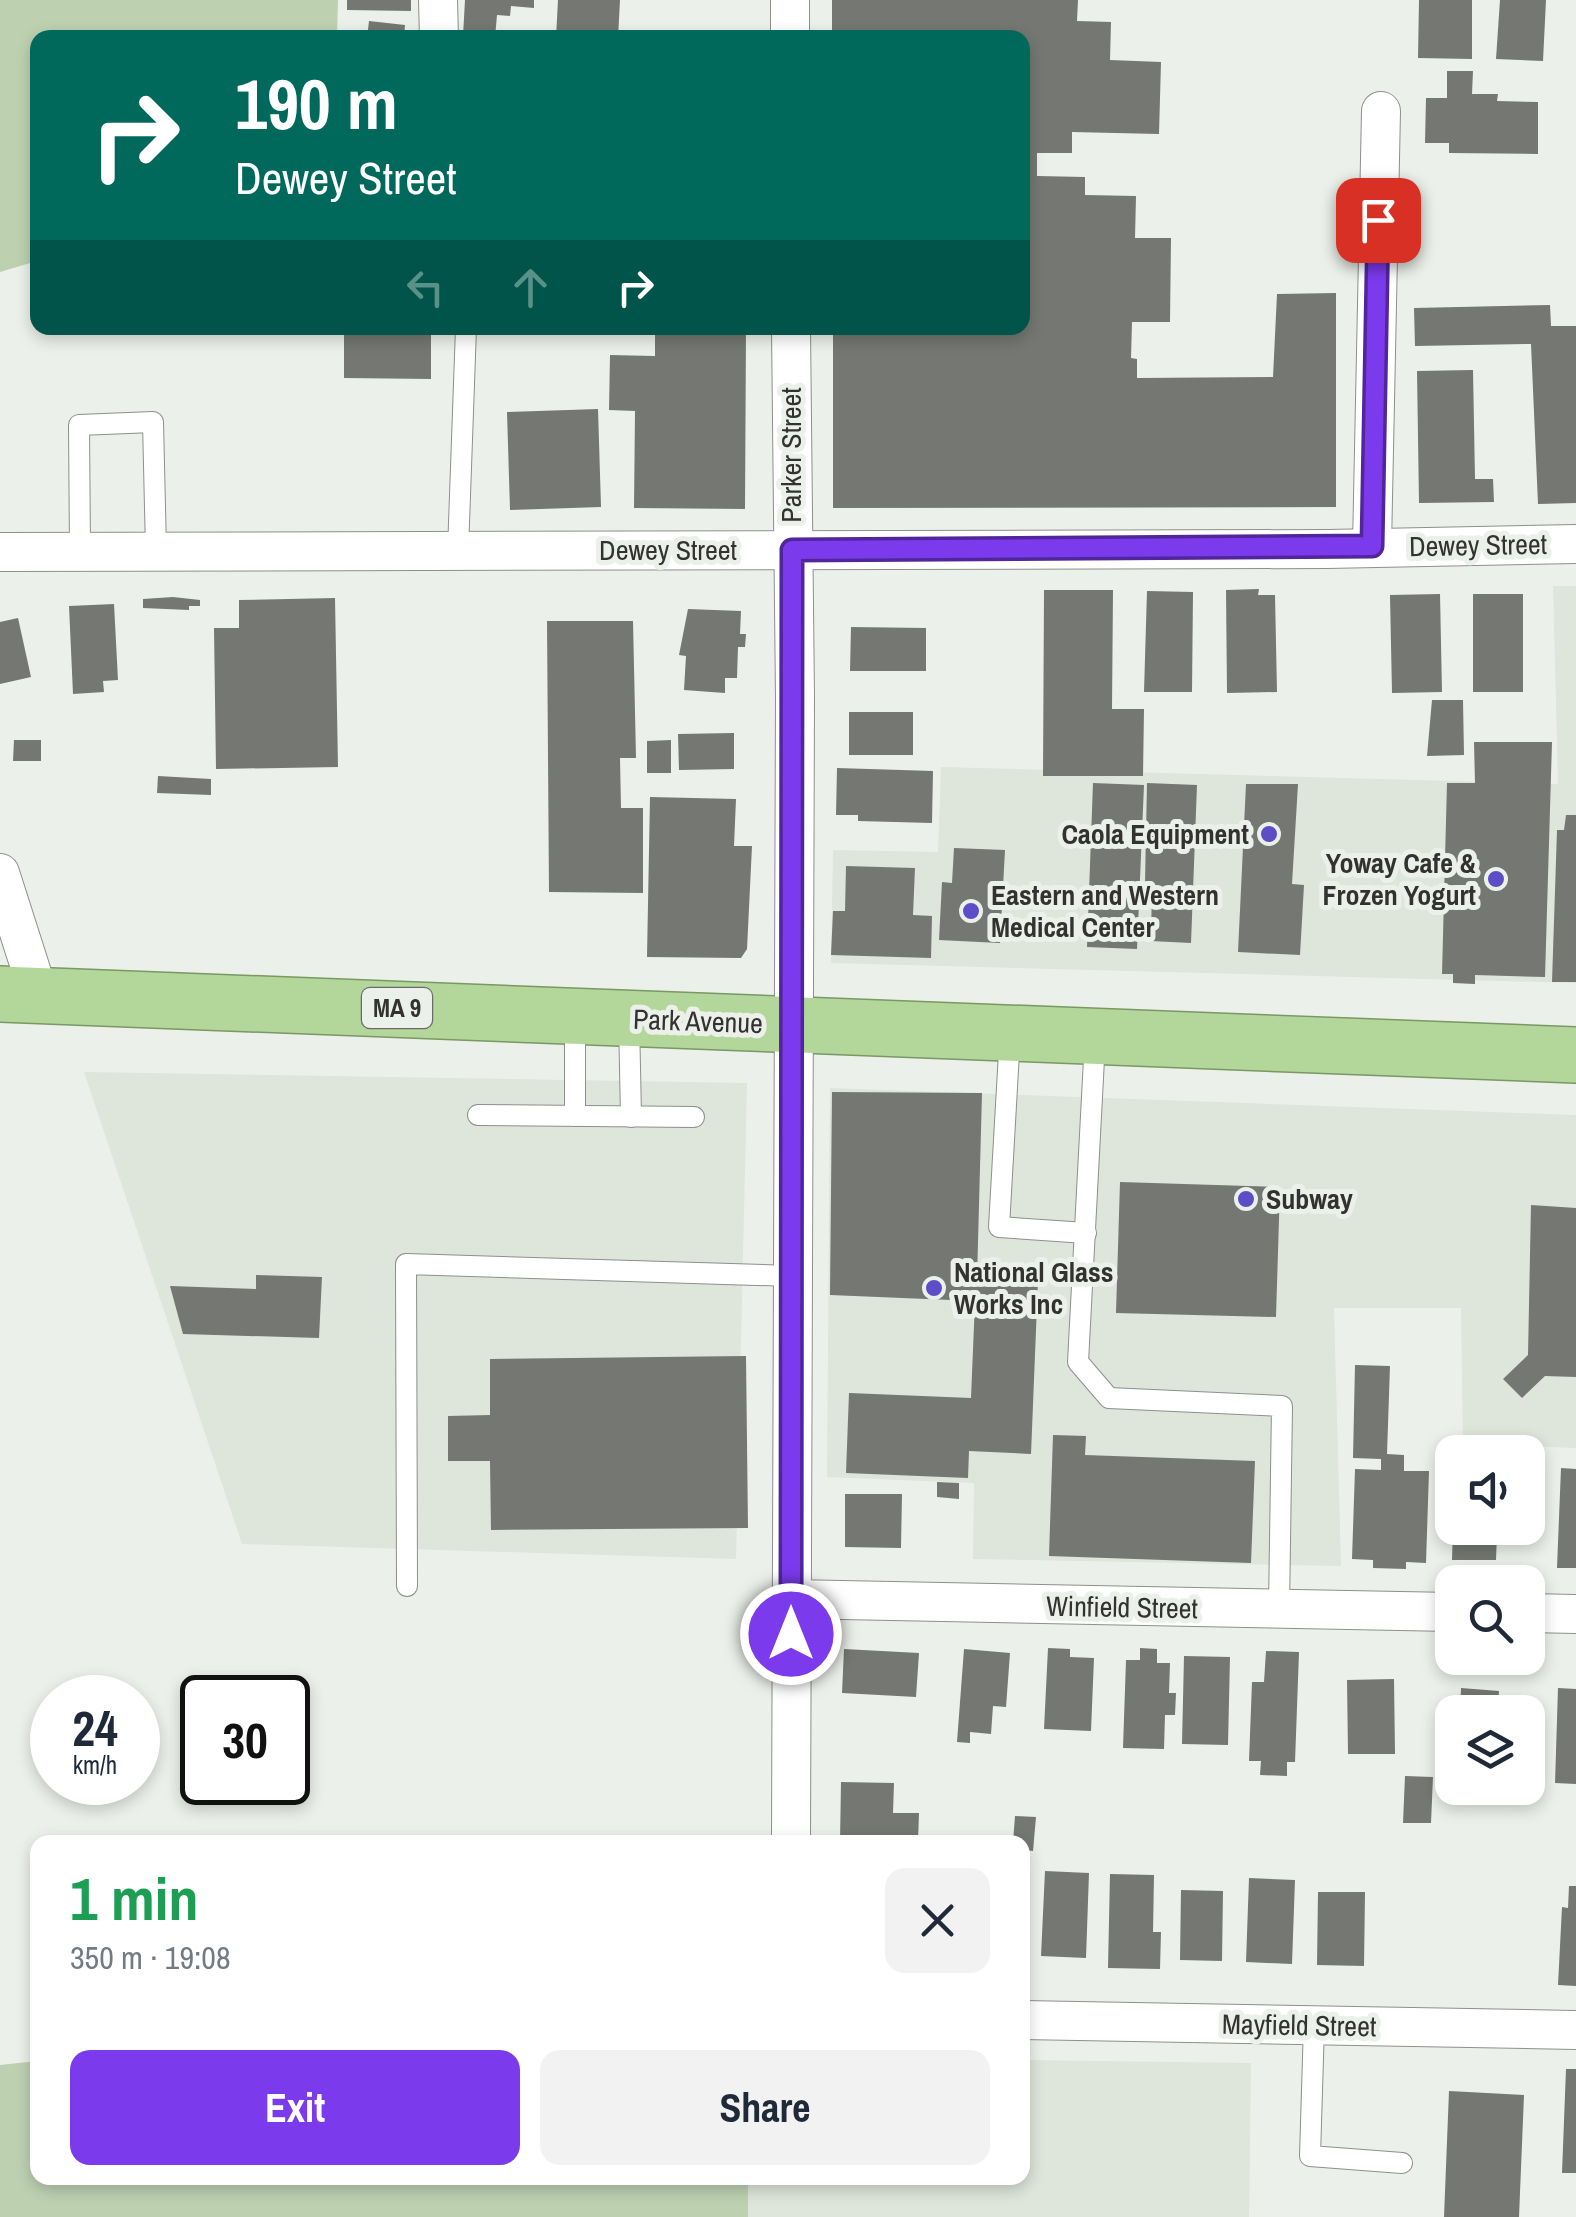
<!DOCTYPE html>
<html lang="en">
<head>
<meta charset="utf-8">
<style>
	body { margin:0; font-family:"Archivo Narrow",sans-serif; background:#f2f2f3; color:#1f2937; height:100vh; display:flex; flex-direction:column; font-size:38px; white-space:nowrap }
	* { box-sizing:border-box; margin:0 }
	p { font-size:32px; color:#747a83 }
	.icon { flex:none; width:55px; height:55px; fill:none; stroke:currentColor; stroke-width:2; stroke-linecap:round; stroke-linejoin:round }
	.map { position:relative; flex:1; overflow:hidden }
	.panel { position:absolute; left:30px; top:1835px; width:1000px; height:350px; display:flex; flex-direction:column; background:#fff; border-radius:20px; box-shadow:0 5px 15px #0003 }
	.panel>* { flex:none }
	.top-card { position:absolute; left:30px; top:30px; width:1000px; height:305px; border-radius:20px; box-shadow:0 5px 15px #0003; background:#00695c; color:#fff; overflow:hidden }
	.buttons { position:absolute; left:1435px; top:1435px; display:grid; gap:20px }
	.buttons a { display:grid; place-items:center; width:110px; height:110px; border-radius:20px; background:#fff; box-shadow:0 5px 15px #0003; font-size:50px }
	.speed { position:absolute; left:30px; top:1675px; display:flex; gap:20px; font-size:50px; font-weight:700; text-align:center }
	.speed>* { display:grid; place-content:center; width:130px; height:130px; border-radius:50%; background:#fff; box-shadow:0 5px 15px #0003; line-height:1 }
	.speed small { font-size:25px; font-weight:400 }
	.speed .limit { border:5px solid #111; border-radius:15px; background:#fff; color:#111 }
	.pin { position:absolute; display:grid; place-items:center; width:85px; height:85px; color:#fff; margin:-42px; border-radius:20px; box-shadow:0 5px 15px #0006 }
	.me { position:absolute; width:110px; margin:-55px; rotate:0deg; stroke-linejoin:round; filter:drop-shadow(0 0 8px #0008) }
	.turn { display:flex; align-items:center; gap:35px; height:210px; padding:0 40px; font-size:45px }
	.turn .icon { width:130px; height:130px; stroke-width:2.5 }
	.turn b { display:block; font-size:70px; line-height:85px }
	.lanes { display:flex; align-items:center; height:95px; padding:0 40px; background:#0003; justify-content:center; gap:50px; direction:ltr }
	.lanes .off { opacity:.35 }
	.round { display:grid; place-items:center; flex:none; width:105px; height:105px; border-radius:20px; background:#f2f2f3 }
	.summary { display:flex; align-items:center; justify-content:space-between; height:170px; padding:0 40px }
	h1 { font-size:60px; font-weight:700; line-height:75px; color:#1e9e55 }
	.button { display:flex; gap:20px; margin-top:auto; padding:20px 40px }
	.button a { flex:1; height:115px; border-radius:20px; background:#7c3aed; color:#fff; font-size:40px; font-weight:700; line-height:115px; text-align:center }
	.button a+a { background:#f2f2f3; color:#1f2937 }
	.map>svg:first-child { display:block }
	.built { fill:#dee5da }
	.green { fill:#bdd1b1 }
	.building { fill:#747772 }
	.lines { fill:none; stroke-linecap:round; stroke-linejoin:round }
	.service-casing { stroke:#8d908b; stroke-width:22 }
	.minor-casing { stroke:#8d908b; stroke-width:40 }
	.trunk-casing { stroke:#7a9764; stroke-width:58 }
	.service { stroke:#fff; stroke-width:20 }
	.minor { stroke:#fff; stroke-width:38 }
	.trunk { stroke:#b3d79a; stroke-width:55 }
	.route-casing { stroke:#51269a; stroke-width:25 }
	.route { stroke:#7c3aed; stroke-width:18 }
	.poi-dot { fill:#5d4ec7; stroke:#ecf0ea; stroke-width:4 }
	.labels { text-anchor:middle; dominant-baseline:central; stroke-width:10; stroke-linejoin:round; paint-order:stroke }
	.shield { fill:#ecf0ea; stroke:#6a6c68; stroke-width:2.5 }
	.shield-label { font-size:25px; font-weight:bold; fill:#323331 }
	.street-label { font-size:28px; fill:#323331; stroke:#ecf0ea }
	.poi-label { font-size:28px; font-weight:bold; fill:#323331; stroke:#ecf0ea; text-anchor:start }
</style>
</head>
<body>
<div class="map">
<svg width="1576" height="2217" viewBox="0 0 1576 2217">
	<rect width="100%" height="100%" fill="#ecf0ea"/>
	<g class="built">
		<path d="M1553 586H1576V983L831 963 833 850 938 852 941 767 1558 784Z"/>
		<path d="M84 1072 747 1083 736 1559 242 1544Z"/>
		<path d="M830 1088 1576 1115V1448L1463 1443 1461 1308H1334L1341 1566 973 1559 974 1483 827 1477Z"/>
		<path d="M1023 2060 1251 2063 1249 2217H748V2178H1022Z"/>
	</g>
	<g class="green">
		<path d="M0 0H338L337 37 38 38 37 261 0 272Z"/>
		<path d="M37 2061 38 2178H748V2217H0V2065Z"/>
	</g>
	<g class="building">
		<path d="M347 0H411V11L347 10Z"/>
		<path d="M465 0H534V8L511 6 510 16 497 15 495 38 463 36Z"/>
		<path d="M558 0H620L618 38H556Z"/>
		<path d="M832 0H1078L1077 21 1111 22 1110 60 1161 62 1159 134 1072 132V153H1037V176L1085 177V195L1136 196 1135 238H1171L1170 322H1132L1131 358 1137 359V378L1273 377 1277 294 1336 293V507L833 508V328H1022V38H832Z"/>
		<path d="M1419 0H1472V59L1418 58Z"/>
		<path d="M1500 0H1546L1543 61 1496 59Z"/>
		<path d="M369 21 405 25 404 38H367Z"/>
		<path d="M1447 71H1473L1472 94H1498L1497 101 1538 102V154L1449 153V143H1425L1426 98H1447Z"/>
		<path d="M1550 305 1551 326H1576V503L1538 504 1531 344 1415 346 1414 308Z"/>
		<path d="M344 328H431V379L344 378Z"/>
		<path d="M655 328H746L745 509 634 508 635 411 609 410 610 355 655 356Z"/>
		<path d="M1473 370 1475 479H1493L1494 502 1419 503 1417 371Z"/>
		<path d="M598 409 601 507 510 510 507 412Z"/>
		<path d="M1259 589 1258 595H1275L1277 692 1227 693 1226 590Z"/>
		<path d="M1044 590H1113L1112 709H1144L1143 776H1043Z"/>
		<path d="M1147 591 1193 592 1192 692H1144Z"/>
		<path d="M1440 594 1442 692 1392 693 1390 595Z"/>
		<rect x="1473" y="594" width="50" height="98"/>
		<path d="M173 597 200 600V606H189V610L143 608V599Z"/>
		<path d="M335 598 338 767 216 769 214 628H239V600Z"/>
		<path d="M114 604 118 680 103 681 104 692 73 694 69 606Z"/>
		<path d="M688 609 741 611 740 634H746L745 647H738L737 678H725V693L684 690 686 656 679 655Z"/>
		<path d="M18 618 31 677 0 684V622Z"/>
		<path d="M547 621H633L636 758H620L621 808H643V893L549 892Z"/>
		<path d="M851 627 926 628V671H850Z"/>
		<path d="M1432 700H1463L1464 755 1427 756Z"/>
		<rect x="849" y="712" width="64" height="43"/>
		<path d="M734 733V769L679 770 678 734Z"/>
		<path d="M14 740H41V761H13Z"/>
		<path d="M671 740V773H647V741Z"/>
		<path d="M1474 742H1552L1545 977 1475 975V984L1453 983V974H1442L1447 783H1475Z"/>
		<path d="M837 768 933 771 932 823 858 821V815H836Z"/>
		<path d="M158 776 211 779V795L157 793Z"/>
		<path d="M1093 783 1144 785 1137 949 1087 947Z"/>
		<path d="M1147 783 1197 785 1191 943 1151 941 1152 882 1145 883Z"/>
		<path d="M1246 784H1298L1292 884 1304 885 1300 955 1238 952Z"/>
		<path d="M650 797 736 799 734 846H752L747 949 741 958 647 957Z"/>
		<path d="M1566 815H1576V982H1552L1557 830H1564Z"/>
		<path d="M954 848 1005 850 1000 943 939 940 942 882 952 883Z"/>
		<path d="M846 866 915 868 913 915 932 916 931 958 831 955 833 911H845Z"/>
		<path d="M832 1092 982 1093 977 1279 1038 1280 1031 1454 969 1451 968 1478 846 1473 849 1393 971 1398 975 1301 830 1295Z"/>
		<path d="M1120 1182 1280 1187 1276 1317 1116 1313Z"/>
		<path d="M1531 1205 1576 1208V1377L1545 1376 1522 1398 1503 1379 1528 1355Z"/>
		<path d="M256 1275 322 1277 319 1338 183 1334 170 1286 256 1289Z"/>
		<path d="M746 1356 748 1528 491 1530 490 1461H448V1416L490 1415V1359Z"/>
		<path d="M1355 1365 1390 1366 1387 1454 1404 1455V1471H1429L1426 1563 1406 1562V1569L1373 1568V1560L1352 1559 1355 1469 1381 1470V1459L1353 1458Z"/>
		<path d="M1053 1435 1086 1436 1085 1455 1255 1461 1251 1563 1049 1556Z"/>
		<path d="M1561 1468 1576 1469V1568H1557Z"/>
		<path d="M937 1482 959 1483V1499L937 1497Z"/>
		<path d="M845 1494H902L901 1548 845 1547Z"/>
		<path d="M1453 1528H1502V1533H1497L1496 1560H1452Z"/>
		<path d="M1048 1648 1070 1649V1657L1094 1658 1091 1731 1044 1729Z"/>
		<path d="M1140 1648 1157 1649V1663H1170L1169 1693H1176L1175 1715H1165L1164 1749 1123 1748 1126 1660H1140Z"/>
		<path d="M844 1649 919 1653 916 1697 842 1693Z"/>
		<path d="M964 1649 1010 1653 1006 1707 993 1706 991 1734 970 1732V1743L957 1742Z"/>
		<path d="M1266 1651 1299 1652 1295 1762H1287V1776L1260 1775 1261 1761H1249L1252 1682H1264Z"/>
		<path d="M1184 1656 1230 1657 1228 1745 1182 1744Z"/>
		<path d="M1394 1679 1395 1754H1348L1347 1680Z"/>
		<path d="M1461 1688 1499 1691 1498 1712H1460Z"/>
		<path d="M1558 1688 1576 1689V1784L1555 1783Z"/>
		<path d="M1405 1776 1433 1777 1431 1823H1403Z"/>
		<path d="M841 1782 894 1783 893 1813H919L918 1842H840Z"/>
		<path d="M1015 1816 1036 1817 1033 1851 1022 1850V1842H1013Z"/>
		<path d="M1045 1871 1089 1873 1086 1958 1041 1956Z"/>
		<path d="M1110 1874 1154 1875 1153 1932H1161L1160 1969 1108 1968Z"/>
		<path d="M1249 1878 1295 1880 1292 1964 1246 1962Z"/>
		<path d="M1569 1886H1576V1986L1558 1985 1562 1907 1568 1908Z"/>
		<path d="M1181 1890 1223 1891 1222 1961 1180 1960Z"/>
		<path d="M1318 1892H1365L1364 1966 1317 1965Z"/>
		<path d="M1566 2069H1576V2173H1562Z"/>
		<path d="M1449 2091 1524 2095 1519 2217H1444Z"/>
	</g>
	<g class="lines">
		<g class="service-casing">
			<g id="service">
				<path d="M80 550 79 425 153 422 156 550"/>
				<path d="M458 551 466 328"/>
				<path d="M575 1018V1116"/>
				<path d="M629 1019 631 1117"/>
				<path d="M1010 1035 999 1227 1086 1233"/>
				<path d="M1095 1040 1078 1362 1109 1398 1282 1406 1279 1609"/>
				<path d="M478 1115 694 1117"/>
				<path d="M407 1586 406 1264 792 1276"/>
				<path d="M1314 2025 1310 2156 1402 2163"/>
			</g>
		</g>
		<g class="minor-casing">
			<g id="minor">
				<path d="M438 0 439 38"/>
				<path d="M790 0V38"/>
				<path d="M1372 546 1381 111"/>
				<path d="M0 552 1327 549 1576 544"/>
				<path d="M0 873 39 995"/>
				<path d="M791 1599 1452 1612"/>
				<path d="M1528 1613 1576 1614"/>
				<path d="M791 1842 795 698 791 328"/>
				<path d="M1022 2020 1576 2030"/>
			</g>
		</g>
		<g class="trunk-casing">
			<path id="trunk" d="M0 994 1576 1055"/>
		</g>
		<use href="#service" class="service"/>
		<use href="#minor" class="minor"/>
		<use href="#trunk" class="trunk"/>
	</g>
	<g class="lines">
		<g class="route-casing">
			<path id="route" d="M791 1634 792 550 1372 546 1378 220"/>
		</g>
		<use href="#route" class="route"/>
	</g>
	<g class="poi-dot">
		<circle cx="1269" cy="834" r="10"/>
		<circle cx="1496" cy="879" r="10"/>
		<circle cx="971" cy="911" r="10"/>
		<circle cx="1246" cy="1199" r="10"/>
		<circle cx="934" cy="1288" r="10"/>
	</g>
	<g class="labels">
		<rect class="shield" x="362" y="988" width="70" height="40" rx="8"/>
		<g class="shield-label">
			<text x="397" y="1008">MA 9</text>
		</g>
		<g class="street-label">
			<text transform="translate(791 455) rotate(-90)">Parker Street</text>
			<text transform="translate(1478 545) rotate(-1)">Dewey Street</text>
			<text x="668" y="550">Dewey Street</text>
			<text transform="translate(698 1021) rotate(2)">Park Avenue</text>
			<text transform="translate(1122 1607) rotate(1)">Winfield Street</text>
			<text transform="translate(1299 2025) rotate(1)">Mayfield Street</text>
		</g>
		<g class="poi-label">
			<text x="1249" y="834" text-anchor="end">Caola Equipment</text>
			<text x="1476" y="863" text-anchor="end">Yoway Cafe &amp;<tspan x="1476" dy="32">Frozen Yogurt</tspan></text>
			<text x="991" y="895">Eastern and Western<tspan x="991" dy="32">Medical Center</tspan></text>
			<text x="1266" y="1199">Subway</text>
			<text x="954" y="1272">National Glass<tspan x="954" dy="32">Works Inc</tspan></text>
		</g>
	</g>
</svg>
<div class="buttons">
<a><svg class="icon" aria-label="sound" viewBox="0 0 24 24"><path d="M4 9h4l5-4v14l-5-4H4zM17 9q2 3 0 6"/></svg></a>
<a><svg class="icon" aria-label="search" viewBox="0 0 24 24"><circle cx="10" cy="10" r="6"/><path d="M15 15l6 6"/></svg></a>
<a><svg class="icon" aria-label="layers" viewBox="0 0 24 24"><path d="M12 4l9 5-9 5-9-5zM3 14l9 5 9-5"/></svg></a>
</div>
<div class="speed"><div>24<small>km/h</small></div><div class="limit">30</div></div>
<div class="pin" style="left:1378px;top:220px;background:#d93025"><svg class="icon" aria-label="arrive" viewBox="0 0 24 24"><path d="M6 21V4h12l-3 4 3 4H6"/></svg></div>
<svg class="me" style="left:791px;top:1634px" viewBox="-20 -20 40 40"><circle r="17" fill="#7c3aed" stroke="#fff" stroke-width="3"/><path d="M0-11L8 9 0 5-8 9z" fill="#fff"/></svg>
<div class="top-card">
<div class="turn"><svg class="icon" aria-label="right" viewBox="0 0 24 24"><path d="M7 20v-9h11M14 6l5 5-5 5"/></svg><div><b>190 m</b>Dewey Street</div></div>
<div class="lanes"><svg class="icon off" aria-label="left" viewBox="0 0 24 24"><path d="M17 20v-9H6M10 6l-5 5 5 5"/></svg><svg class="icon off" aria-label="ahead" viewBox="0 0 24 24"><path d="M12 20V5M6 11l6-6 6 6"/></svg><svg class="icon" aria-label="right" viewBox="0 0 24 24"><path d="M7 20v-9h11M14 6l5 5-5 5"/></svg></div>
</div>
<section class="panel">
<div class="summary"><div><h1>1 min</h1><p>350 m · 19:08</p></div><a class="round"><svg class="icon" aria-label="close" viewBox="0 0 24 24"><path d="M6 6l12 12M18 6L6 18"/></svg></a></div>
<div class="button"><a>Exit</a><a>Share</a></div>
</section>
</div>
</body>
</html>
